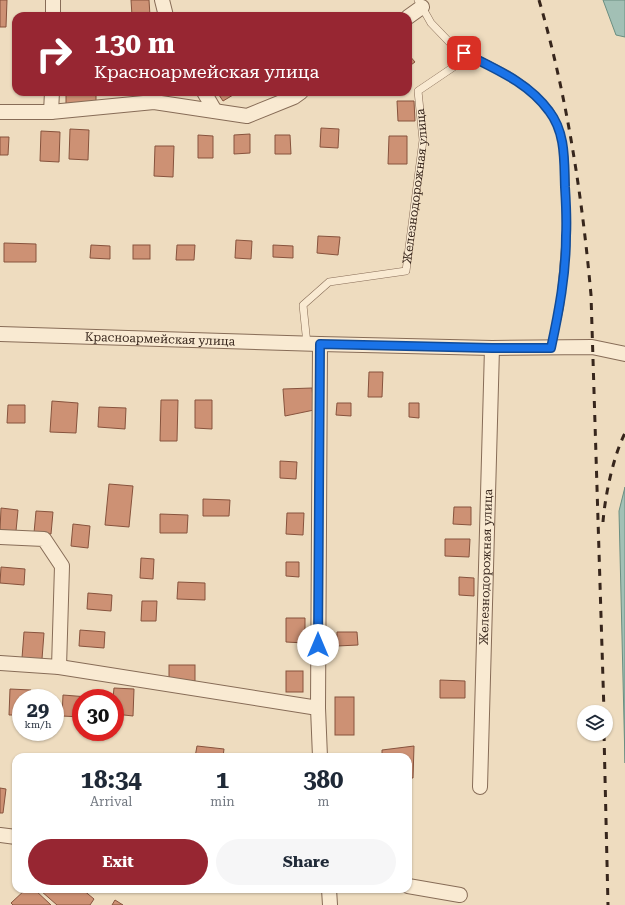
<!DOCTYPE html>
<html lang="en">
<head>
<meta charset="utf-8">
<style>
	body { margin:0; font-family:"Roboto Serif",serif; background:#f6f6f7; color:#1f2937; height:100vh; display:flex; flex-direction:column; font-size:15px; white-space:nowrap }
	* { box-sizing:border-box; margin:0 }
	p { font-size:13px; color:#747a83 }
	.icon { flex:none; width:22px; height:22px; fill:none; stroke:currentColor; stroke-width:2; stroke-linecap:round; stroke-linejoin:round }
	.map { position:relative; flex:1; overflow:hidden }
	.drawer { position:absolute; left:12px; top:753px; width:400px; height:140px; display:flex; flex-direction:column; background:#fff; border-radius:12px; box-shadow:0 1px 3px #0004 }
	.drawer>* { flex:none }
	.banner { position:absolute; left:12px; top:12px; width:400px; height:84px; border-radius:12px; box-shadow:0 1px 3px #0004; background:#972632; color:#fff; overflow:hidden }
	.fabs { position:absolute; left:577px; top:705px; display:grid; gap:8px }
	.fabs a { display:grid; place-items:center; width:36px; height:36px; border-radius:50%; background:#fff; box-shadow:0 1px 3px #0004; font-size:20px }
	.speed { position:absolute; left:12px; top:689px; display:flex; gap:8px; font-size:20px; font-weight:700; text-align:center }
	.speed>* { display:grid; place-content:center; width:52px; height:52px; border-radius:50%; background:#fff; box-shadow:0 1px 3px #0004; line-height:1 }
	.speed small { font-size:10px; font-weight:400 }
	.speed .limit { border:6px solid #d22; background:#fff; color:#111 }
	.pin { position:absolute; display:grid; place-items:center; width:34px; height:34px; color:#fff; margin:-17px; border-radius:8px; box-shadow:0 2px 6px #0006 }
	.me { position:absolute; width:44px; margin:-22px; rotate:0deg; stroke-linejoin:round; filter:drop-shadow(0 0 3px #0008) }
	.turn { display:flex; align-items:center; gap:14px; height:84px; padding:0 16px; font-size:18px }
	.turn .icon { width:52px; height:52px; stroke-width:2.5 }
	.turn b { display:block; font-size:28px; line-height:34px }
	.eta { display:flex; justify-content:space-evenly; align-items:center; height:68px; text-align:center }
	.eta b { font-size:24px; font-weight:700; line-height:28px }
	.button { display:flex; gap:8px; margin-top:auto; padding:8px 16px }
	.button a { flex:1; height:46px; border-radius:24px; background:#972632; color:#fff; font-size:16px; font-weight:700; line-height:46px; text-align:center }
	.button a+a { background:#f6f6f7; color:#1f2937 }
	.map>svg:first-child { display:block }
	.water { fill:#a2c0b5; stroke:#6a8e81 }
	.building { fill:#cd9174; stroke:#87533d }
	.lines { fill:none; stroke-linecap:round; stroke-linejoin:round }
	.lane-casing { stroke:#876c57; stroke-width:8 }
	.street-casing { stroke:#876c57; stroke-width:16 }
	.lane { stroke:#f9ead2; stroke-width:7 }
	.street { stroke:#f9ead2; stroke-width:14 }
	.rail { stroke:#37261c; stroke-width:3; stroke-dasharray:7 7; stroke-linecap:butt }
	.route-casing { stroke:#114b97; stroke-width:10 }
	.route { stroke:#1a73e8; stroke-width:7 }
	.labels { text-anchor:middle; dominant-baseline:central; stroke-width:4; stroke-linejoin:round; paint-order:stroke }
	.street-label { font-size:12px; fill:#37261c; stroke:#f6e7cf }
</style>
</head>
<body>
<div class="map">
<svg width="625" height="905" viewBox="0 0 625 905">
	<rect width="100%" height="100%" fill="#eedcbf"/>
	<g class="water">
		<path d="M603 0H625V37L616 35Z"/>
		<path d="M625 487V763L619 511Z"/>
	</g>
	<g class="building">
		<path d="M0 0H7L6 27H0Z"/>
		<path d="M131 0H149L150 16H132Z"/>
		<path d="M408 54 415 62 408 67Z"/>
		<rect x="66" y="92" width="30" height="14"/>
		<path d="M217 92H238L223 101Z"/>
		<path d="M397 101H414L415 121H398Z"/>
		<path d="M321 128 339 129 338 148 320 147Z"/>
		<path d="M70 129 89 130 88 160 69 159Z"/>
		<path d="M41 131 60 132 59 162 40 161Z"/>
		<path d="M250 134V153L234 154V135Z"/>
		<path d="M198 135 213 136V158H198Z"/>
		<path d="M275 135H290L291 154H275Z"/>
		<path d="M389 136H407V164H388Z"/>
		<path d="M0 137H9L8 155H0Z"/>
		<path d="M155 146H174L173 177 154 176Z"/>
		<path d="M318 236 340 237 338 255 317 253Z"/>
		<path d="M236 240 252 241 251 259 235 258Z"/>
		<path d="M4 243 36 244V262H4Z"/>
		<path d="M91 245 110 246V259L90 258Z"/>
		<rect x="133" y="245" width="17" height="14"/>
		<path d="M177 245H195L194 260H176Z"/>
		<path d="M273 245 293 246V258L273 257Z"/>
		<path d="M369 372H383L382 397H368Z"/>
		<path d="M312 388 314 410 285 416 283 389Z"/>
		<path d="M161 400H178L177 441H160Z"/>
		<path d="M195 400H212V429L195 428Z"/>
		<path d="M52 401 78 403 76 433 50 432Z"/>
		<path d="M337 403H351V416L336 415Z"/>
		<path d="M409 403H419V418L409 417Z"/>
		<path d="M8 405H25V423H7Z"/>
		<path d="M99 407 126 408 125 429 98 427Z"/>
		<path d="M280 461 297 462 296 479 280 478Z"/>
		<path d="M109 484 133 486 129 527 105 525Z"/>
		<path d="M203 499 230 500 229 516H203Z"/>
		<path d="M454 507H471V525L453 524Z"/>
		<path d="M1 508 18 510 16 531 0 530Z"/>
		<path d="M36 511 53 512 51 534 34 533Z"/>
		<path d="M287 513H304L303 535 286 534Z"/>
		<path d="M160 514 188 515 187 533H160Z"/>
		<path d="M73 524 90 526 88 548 71 546Z"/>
		<path d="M445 539H470L469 557 445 556Z"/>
		<path d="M141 558 154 559 153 579 140 578Z"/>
		<path d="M286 562H299V577L286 576Z"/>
		<path d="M1 567 25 569 24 585 0 583Z"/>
		<path d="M459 577 474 578V596L459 595Z"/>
		<path d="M178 582 205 583V600L177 599Z"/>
		<path d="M88 593 112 595 111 611 87 609Z"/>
		<path d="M142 601H157L156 621H141Z"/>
		<path d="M286 618H305V643L286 642Z"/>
		<path d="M80 630 105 632 104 648 79 646Z"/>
		<path d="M24 632 44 633 42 659 22 658Z"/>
		<path d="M337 632H357L358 645 337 646Z"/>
		<rect x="169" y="665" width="26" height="16"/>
		<rect x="286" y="671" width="17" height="21"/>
		<path d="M440 680 465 681V698H440Z"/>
		<path d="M114 688 134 689 133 716 115 714V698H113Z"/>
		<path d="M10 689 31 690 30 698H21V715H9Z"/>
		<path d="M63 695 88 697V698H81V717L62 716Z"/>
		<rect x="335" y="697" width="19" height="38"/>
		<path d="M197 746 224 749 223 757H195Z"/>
		<path d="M414 746 413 778H408V757H382V750Z"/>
		<path d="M0 788 6 789 3 813H0Z"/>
		<path d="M26 889H34L51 905H13L11 903Z"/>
		<path d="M43 889H82L94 899 90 905H57L41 891Z"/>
		<path d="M115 900 123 905H112Z"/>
	</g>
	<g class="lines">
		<g class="lane-casing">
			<g id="lane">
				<path d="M418 0 431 23 454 47 507 74 525 86 550 111 558 126 562 141 565 163 566 236 560 307 551 347"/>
				<path id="s1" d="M307 344 303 305 329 282 406 271 423 140 418 91 455 66"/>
			</g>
		</g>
		<g class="street-casing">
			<g id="street">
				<path d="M162 0 166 16"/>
				<path d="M53 16V0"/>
				<path d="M408 17 422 7"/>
				<path d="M204 92 215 111"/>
				<path d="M0 112H51L154 102 247 116 294 97 301 92"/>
				<path d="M51 112 52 92"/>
				<path id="s2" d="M0 334 320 344 492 348 592 347 625 354"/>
				<path d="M320 344 318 708 320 757"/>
				<path d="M0 537 44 539 62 566 59 667"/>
				<path d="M0 663 59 667 318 708"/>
				<path id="s3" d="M480 787 492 348"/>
				<path d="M0 835 16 837"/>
				<path d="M408 886 460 895"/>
				<path d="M329 889 330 905"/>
			</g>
		</g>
		<use href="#lane" class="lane"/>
		<use href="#street" class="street"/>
		<g class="rail">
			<path d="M539 0C567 96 582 195 591 295L604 712"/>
			<path d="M603 522C605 496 613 457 625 433"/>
			<path d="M604 734 608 905"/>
		</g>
	</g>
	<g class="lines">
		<g class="route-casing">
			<path id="route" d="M318 645 320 344 492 348H551C559 311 566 274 566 236 567 220 566 203 565 187 564 161 566 133 549 111 528 82 495 69 464 53"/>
		</g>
		<use href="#route" class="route"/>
	</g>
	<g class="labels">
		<g class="street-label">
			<text stroke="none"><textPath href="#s1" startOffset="237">Железнодорожная улица</textPath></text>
			<text stroke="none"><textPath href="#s2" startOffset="160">Красноармейская улица</textPath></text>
			<text stroke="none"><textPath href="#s3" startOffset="220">Железнодорожная улица</textPath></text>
		</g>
	</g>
</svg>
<div class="fabs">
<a><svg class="icon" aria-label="layers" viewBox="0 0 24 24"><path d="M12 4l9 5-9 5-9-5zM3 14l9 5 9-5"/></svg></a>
</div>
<div class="speed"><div>29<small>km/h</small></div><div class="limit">30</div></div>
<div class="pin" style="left:464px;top:53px;background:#d93025"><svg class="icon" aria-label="arrive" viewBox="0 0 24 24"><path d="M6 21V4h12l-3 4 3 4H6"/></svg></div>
<svg class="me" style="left:318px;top:645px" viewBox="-20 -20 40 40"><circle r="19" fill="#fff"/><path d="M0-13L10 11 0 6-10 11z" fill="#1a73e8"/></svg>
<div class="banner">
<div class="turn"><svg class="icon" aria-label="right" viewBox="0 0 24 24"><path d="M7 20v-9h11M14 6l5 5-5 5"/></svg><div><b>130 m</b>Красноармейская улица</div></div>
</div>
<section class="drawer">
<div class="eta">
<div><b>18:34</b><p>Arrival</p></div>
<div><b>1</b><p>min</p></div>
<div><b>380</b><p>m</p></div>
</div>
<div class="button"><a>Exit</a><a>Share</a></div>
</section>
</div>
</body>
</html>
